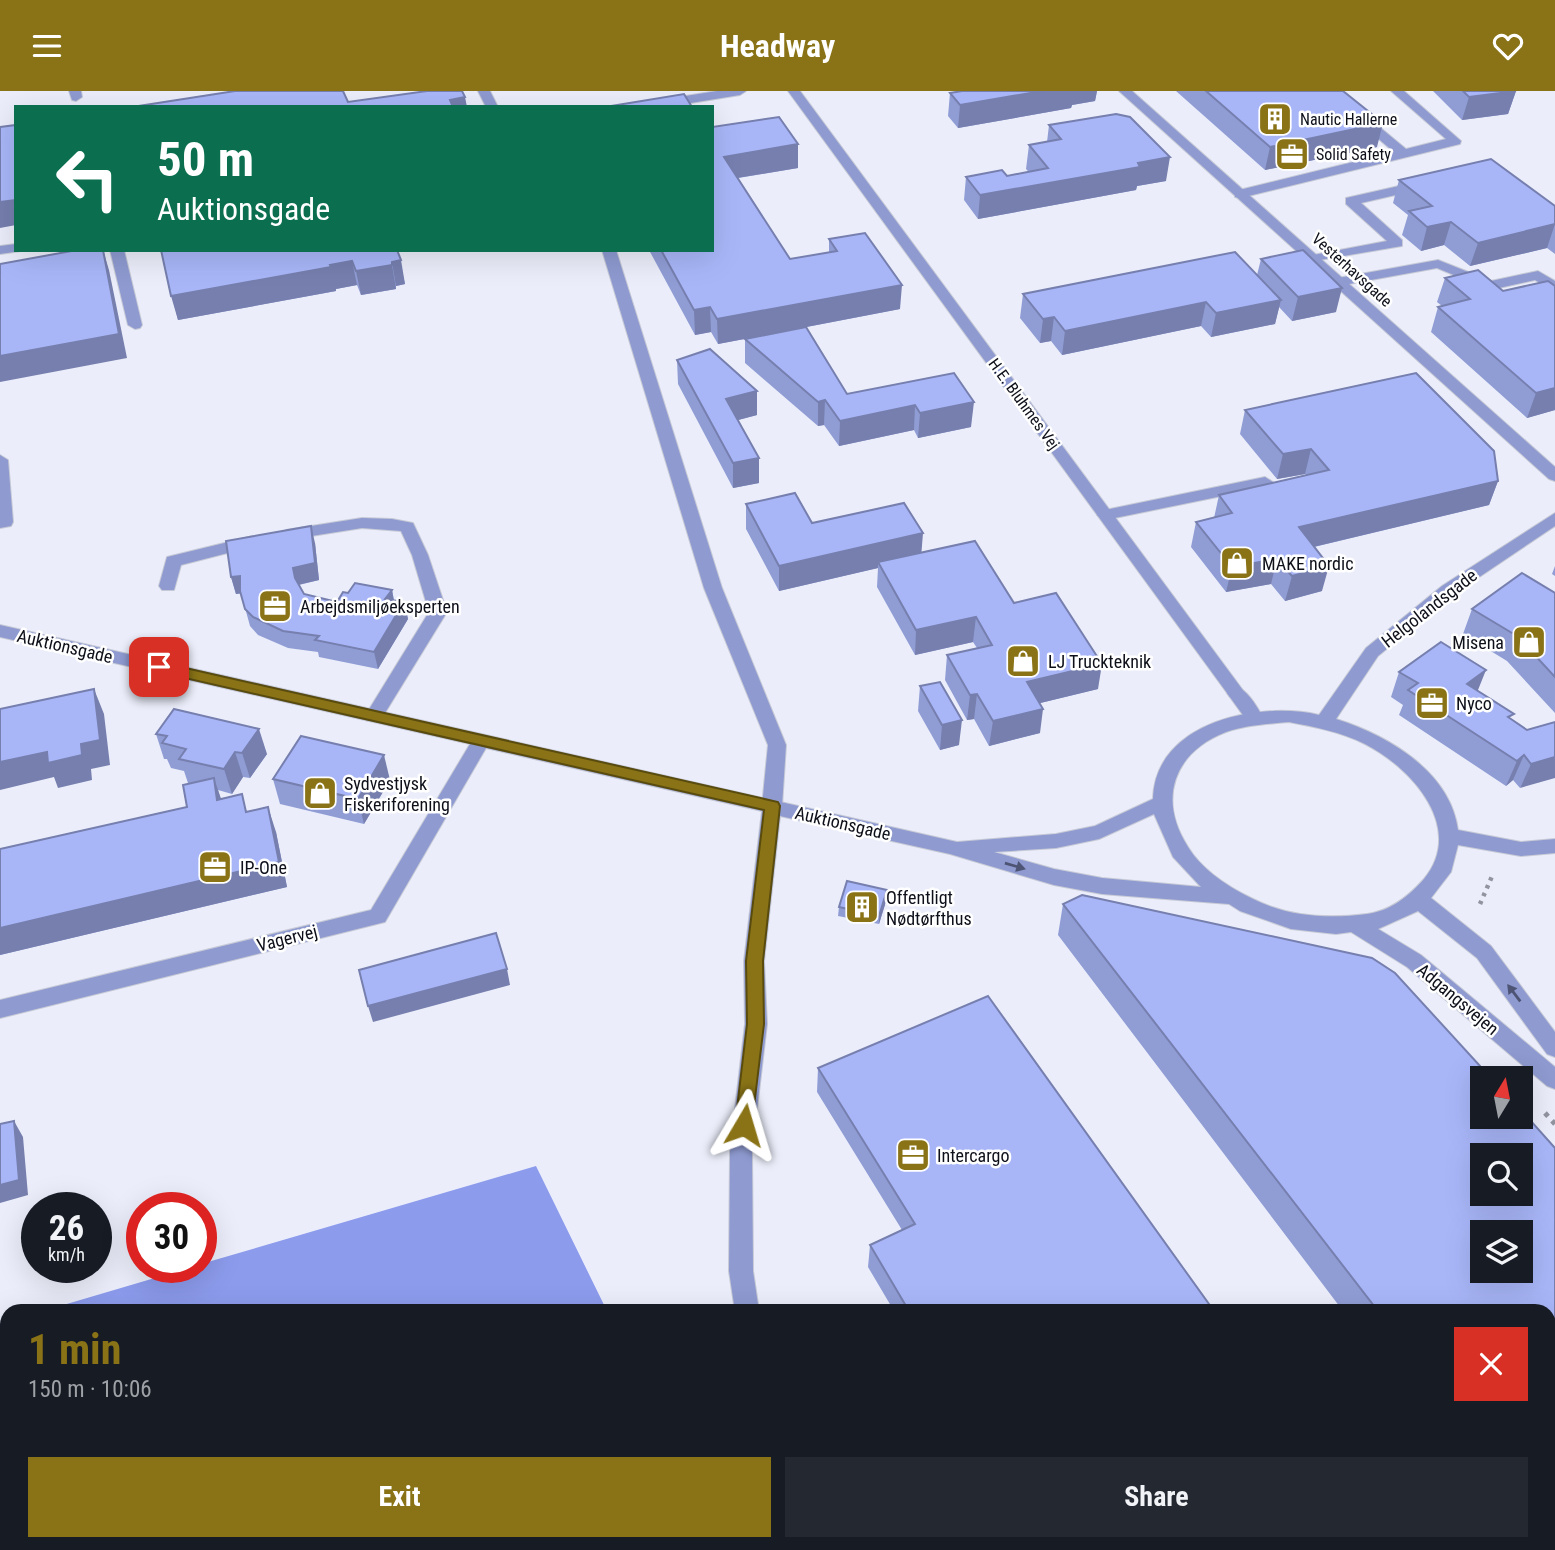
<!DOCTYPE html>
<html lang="en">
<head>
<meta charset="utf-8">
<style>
	body { margin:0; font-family:"Roboto Condensed",sans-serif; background:#242831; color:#f1f3f6; height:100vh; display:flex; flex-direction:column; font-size:26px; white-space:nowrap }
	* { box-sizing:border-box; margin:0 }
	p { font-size:23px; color:#9ea1a6 }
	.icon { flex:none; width:38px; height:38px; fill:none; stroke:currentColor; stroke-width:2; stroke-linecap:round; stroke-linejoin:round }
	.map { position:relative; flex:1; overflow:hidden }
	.drawer { position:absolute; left:0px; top:1213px; width:1556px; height:247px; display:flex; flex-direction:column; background:#171b24; border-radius:21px 21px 0 0; box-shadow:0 7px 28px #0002 }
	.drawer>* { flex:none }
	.guide { position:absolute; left:14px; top:14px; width:700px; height:147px; border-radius:0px; box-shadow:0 7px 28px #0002; background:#0b6e4f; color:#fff; overflow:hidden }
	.needle { width:46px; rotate:10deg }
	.fabs { position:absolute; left:1470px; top:975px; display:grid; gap:14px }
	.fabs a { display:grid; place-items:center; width:63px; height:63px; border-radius:0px; background:#171b24; box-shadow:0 7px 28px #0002; font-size:35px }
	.speed { position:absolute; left:21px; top:1101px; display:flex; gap:14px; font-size:35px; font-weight:700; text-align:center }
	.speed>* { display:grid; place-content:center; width:91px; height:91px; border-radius:50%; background:#171b24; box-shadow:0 7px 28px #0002; line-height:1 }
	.speed small { font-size:18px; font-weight:400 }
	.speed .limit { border:10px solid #d22; background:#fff; color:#111 }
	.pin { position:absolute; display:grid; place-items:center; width:60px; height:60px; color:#fff; margin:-30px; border-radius:14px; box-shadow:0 4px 10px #0006 }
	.me { position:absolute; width:77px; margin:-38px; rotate:7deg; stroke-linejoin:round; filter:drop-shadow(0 0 5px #0008) }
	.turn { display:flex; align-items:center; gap:24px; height:147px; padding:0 28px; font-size:32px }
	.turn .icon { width:91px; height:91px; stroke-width:2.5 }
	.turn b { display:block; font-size:49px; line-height:60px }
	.round { display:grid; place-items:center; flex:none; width:74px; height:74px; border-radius:0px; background:#242831 }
	.overview { display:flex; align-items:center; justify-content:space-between; height:119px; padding:0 28px }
	h1 { font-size:42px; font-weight:700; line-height:52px; color:#897316 }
	.action { display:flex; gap:14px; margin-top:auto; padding:14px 28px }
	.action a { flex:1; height:80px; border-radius:0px; background:#897316; color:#fff; font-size:28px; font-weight:700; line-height:80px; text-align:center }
	.action a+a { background:#242831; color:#f1f3f6 }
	header { display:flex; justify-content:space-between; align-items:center; height:91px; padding:0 28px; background:#897316; color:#fff; font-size:32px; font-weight:700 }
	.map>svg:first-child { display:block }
	.water { fill:#8c9bec }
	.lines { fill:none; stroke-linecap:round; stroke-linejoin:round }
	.service-casing { stroke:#c7cad6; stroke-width:2 }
	.minor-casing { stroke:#c7cad6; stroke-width:2 }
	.tertiary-casing { stroke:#c7cad6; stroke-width:2 }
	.path-far1 { stroke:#91949f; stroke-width:4.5; stroke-dasharray:3.5 5; stroke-linecap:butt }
	.path { stroke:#91949f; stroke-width:5; stroke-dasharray:4.5 6; stroke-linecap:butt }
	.service { fill:#8e9ad0; fill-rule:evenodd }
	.minor { fill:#8e9ad0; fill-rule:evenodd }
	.tertiary { fill:#8e9ad0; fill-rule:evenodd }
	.wall { fill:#909dd5 }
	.shaded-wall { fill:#767fae }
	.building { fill:#a8b6f8; stroke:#767fae; stroke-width:2; fill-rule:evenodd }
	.oneway { fill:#4e5474 }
	.route { fill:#897316; stroke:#594b0e; stroke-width:2 }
	.labels { text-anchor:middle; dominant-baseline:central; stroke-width:5; stroke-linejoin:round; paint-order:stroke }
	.far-poi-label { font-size:16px; fill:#0d0f19; stroke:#fff; text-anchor:start }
	.far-street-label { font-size:16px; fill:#0d0f19; stroke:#fff }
	.poi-label { font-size:18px; fill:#0d0f19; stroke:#fff; text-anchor:start }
	.street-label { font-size:18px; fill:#0d0f19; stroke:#fff }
</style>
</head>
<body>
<header><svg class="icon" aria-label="menu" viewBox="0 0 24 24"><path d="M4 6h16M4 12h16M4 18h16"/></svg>Headway<svg class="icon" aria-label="heart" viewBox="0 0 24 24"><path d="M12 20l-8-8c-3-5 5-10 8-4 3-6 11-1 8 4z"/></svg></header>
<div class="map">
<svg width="1555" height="1459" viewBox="0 0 1555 1459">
	<rect width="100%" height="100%" fill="#ebeefa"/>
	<g class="water">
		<path d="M536 1075 607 1220H43L192 1176H201V1173Z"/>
		<path d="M7 1230V1452H636L639 1459H0V1232Z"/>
	</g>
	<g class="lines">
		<g class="service-casing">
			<g id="service">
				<path d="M69 0H81L82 6 76 10 72 9Z"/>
				<path d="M1322 0H1336L1406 58 1446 48 1391 0H1404L1461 50 1460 53 1240 107 1235 106V100L1394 61Z"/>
				<path d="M1421 90 1426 91V97L1361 112 1402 149V155L1308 171V165L1387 150 1346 113V107Z"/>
				<path d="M16 153V159L21 160 0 163V155Z"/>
				<path d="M110 159H124L142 234 140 237 135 238 128 234Z"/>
				<path d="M602 159H616L722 497 786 654 782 715 779 720H765L762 715 768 654 704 497Z"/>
				<path d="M1438 169 1491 190 1538 180 1555 190V201L1535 189 1490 199 1437 177 1338 195 1331 191 1338 187Z"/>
				<path d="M0 364 8 369 13 431 11 435 0 437Z"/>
				<path d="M1265 386 1273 391 1271 395 1105 429 1097 424 1105 419Z"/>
				<path d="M362 427 392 428 413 432 428 464 447 521 380 630H368L365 625 429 521 412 464 401 440 362 437 286 449 278 444 286 439Z"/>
				<path d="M253 445 261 450 259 454 181 474 174 499H162L159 495 167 466Z"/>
			</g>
		</g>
		<g class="minor-casing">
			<g id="minor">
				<path d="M478 0H490L498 16H486Z"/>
				<path d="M717 0H746L740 4 666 16H635L641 12Z"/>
				<path d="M788 0H800L1242 598 1245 602 1242 606H1230Z"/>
				<path d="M1119 0H1132L1555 376V390L1549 388Z"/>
				<path d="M1555 422V435L1454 503 1378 565 1336 628C1387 644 1450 680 1458 739L1521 751 1555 748V762L1521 765 1458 754 1451 781 1431 807 1491 855 1555 941V966L1547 963 1477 867 1418 820 1378 838 1421 864 1555 976V998L1547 995 1407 876 1351 841 1336 843 1291 838 1240 820 1229 813 1102 803 1054 794 950 763 780 725 764 870 767 933 752 1060 753 1180 759 1220H735L729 1180 730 1060 745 933 744 870 762 720 486 657 385 831 0 927V909L371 819 470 653 0 546V534L957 751 1056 743 1095 735 1153 708C1155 630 1260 610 1319 624L1366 557 1442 495ZM1289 631C1315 636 1341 641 1365 653 1412 677 1466 737 1424 788 1409 805 1391 820 1367 823 1329 828 1289 826 1253 808 1230 797 1202 779 1188 756 1157 708 1174 661 1226 641 1246 634 1268 633 1289 631ZM1154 723 1173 766 1201 796 1102 787 1054 778 994 761 1056 757 1099 748Z"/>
				<path d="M813 1452H839L842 1459H816Z"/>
			</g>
		</g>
		<g class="tertiary-casing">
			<path id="tertiary" d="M1236 596C1248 599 1257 616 1263 626L1260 631H1248L1227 602 1230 598Z"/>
		</g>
		<path class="path-far1" d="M1480 813 1493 783"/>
		<path class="path" d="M1545 1022 1555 1033"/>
		<use href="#service" class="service"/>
		<use href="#minor" class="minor"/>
		<use href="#tertiary" class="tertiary"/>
	</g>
	<g class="wall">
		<path d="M962 0H1097L1095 10 1072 14 1071 17 958 37 948 25 950 2Z"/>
		<path d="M1176 0H1343L1377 56 1265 79Z"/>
		<path d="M1433 0H1516L1508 23 1462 29Z"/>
		<path d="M1049 34 1166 90 1137 95 1136 99 978 128 964 109 966 86 1007 85 1029 81 1026 78 1029 54 1047 51Z"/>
		<path d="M712 36 798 77 738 87 790 168 829 162V148L900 218 718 253 711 241 695 244 649 159H712Z"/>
		<path d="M1399 89 1555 115V163L1547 157 1470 175 1444 154 1421 160 1402 144 1408 124 1393 112Z"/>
		<path d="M161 159H397L405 193 396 195V198L361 204 357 194 336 198V200L178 229Z"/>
		<path d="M1261 168 1336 221 1292 230 1279 216 1275 233 1211 246 1201 235 1062 264 1051 250 1040 252 1020 227 1023 203 1257 184Z"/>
		<path d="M1445 187 1503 200 1555 195V319L1527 327 1431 241 1438 216 1442 215 1437 211Z"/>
		<path d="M745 248 847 303 954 282 971 336 918 347 914 339 839 355 824 334 818 335 745 272Z"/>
		<path d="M677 269 757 324 738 329 759 392 733 397 678 293Z"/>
		<path d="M1245 319 1498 390 1489 414 1314 456 1322 500 1285 510 1271 493 1226 501 1191 456 1196 431 1214 427 1219 404 1306 384 1305 383 1277 388 1240 343Z"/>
		<path d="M746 413 812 432 921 462 1014 512 1098 598 1040 612V642L989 655 974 628 967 629 945 589 947 564 977 557 973 551 915 564 877 496 878 477 779 500 746 438Z"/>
		<path d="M315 452 319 489 299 494 304 503 337 511 348 502 392 499 394 509 404 511 408 528 378 578 319 566 318 561 288 557 258 544 250 535 241 502 236 503 231 486Z"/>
		<path d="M1555 475V485L1552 483Z"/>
		<path d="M1555 502V622L1507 570 1463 543 1472 518Z"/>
		<path d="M1399 581 1477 600 1511 628 1527 639 1555 631 1520 697 1513 689 1506 695 1399 624 1403 614 1391 606Z"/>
		<path d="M920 595 959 654 940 659 918 620Z"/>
		<path d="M156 643 267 663 250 687 243 686 232 703 218 699 221 708 248 721 276 741 287 796 0 864V758L187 716 188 692 184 680 171 677 167 668H164Z"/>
		<path d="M273 688 390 689 364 733 280 713Z"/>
		<path d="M887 799V807L879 833 838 825 839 816Z"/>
		<path d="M1063 813 1555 1057V1459H1526L1521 1452H1549V1220H1343L1058 844Z"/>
		<path d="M818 977 1214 1220H894L868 1176 870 1154 902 1139 817 1001Z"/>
		<path d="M1096 1452H1382L1387 1459H1100Z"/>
	</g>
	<g class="shaded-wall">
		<path d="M1042 0H1097L1095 10 1072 14 1071 17 958 37 960 14Z"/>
		<path d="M1516 0 1508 23 1462 29 1469 6Z"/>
		<path d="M465 6 467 16H451L450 9Z"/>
		<path d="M1383 32 1377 56 1265 79 1270 56Z"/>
		<path d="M798 53V77L725 89 724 66Z"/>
		<path d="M1170 66 1166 90 1137 95 1136 99 978 128 980 104Z"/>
		<path d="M16 109V134L0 137V111Z"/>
		<path d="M1451 131 1444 154 1421 160 1427 136Z"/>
		<path d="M1555 133 1547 157 1470 175 1478 152Z"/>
		<path d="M103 159 109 179 127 267 0 291V265Z"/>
		<path d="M401 169 405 193 396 195 392 171Z"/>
		<path d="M352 170 357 194 336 198V200L178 229 171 205Z"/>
		<path d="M392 174 396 198 361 204 356 180Z"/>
		<path d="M902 194 900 218 718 253 717 228Z"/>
		<path d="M1342 197 1336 221 1292 230 1298 206Z"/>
		<path d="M1281 209 1275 233 1211 246 1216 222Z"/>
		<path d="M1206 211 1201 235 1062 264 1065 240Z"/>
		<path d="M710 216 711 241 695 244 694 219Z"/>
		<path d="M1054 226 1051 250 1040 252 1043 228Z"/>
		<path d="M1555 297V319L1527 327 1536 302Z"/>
		<path d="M757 300V324L727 332 726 308Z"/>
		<path d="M825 309 824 334 818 335V311Z"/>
		<path d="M974 311 971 336 918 347 920 322Z"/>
		<path d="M915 314 914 339 839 355 840 330Z"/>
		<path d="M1311 358 1305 383 1277 388 1283 363Z"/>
		<path d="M759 367V392L733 397V372Z"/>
		<path d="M1498 390 1489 414 1292 461 1299 436Z"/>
		<path d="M311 435 315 452 319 489 297 494 293 477Z"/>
		<path d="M923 442 921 467 878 471V477L779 500V475Z"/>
		<path d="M1277 468 1271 493 1226 501 1232 476Z"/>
		<path d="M1329 475 1322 500 1285 510 1292 485Z"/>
		<path d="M240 485 245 502 236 503 231 486Z"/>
		<path d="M392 499 395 517 385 508Z"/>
		<path d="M404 511 408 528 378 578 374 561Z"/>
		<path d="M976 526 973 551 915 564 916 539Z"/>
		<path d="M1102 573 1098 598 1024 616 1027 591Z"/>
		<path d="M1486 579 1476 604 1467 593Z"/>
		<path d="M94 598 104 623 110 674 91 678 92 689 58 697 54 686 0 699V671L81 653Z"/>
		<path d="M977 603 974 628 967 629 970 604Z"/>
		<path d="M1043 618 1040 642 989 655 993 630Z"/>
		<path d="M962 629 959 654 940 659 942 634Z"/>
		<path d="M259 638 267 663 250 687 242 662Z"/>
		<path d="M235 661 243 686 232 703 224 678Z"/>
		<path d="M384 664 390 689 364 733 358 708Z"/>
		<path d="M1524 664 1513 689 1506 695 1517 670Z"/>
		<path d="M1555 666V687L1520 697 1531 673Z"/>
		<path d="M214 687 222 711 217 709Z"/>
		<path d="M268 716 276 741 287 796 0 864V837Z"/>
		<path d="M887 799V807L879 833V825Z"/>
		<path d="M507 878 510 894 373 931 368 915Z"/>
		<path d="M14 1030 23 1046 28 1104 0 1112V1094Z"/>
	</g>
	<g class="building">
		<path d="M235 0H343L348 11 427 0H462L465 6 450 9 453 16H132Z"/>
		<path d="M962 0H1042L960 14 950 2Z"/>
		<path d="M1206 0H1343L1383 32 1270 56Z"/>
		<path d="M1463 0H1516L1469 6Z"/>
		<path d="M684 3 692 16H605Z"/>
		<path d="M1116 23 1130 26 1170 66 1138 72 1140 76 980 104 966 86 1002 79 1007 85 1048 77 1029 54 1061 48 1049 34Z"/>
		<path d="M779 26 798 53 724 66 790 168 837 160 829 148 865 142 902 194 717 228 710 216 694 219 661 159H712V36Z"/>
		<path d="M16 34V109L0 111V36Z"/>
		<path d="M1491 68 1555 115V133L1478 152 1451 131 1427 136 1409 120 1432 115 1399 89Z"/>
		<path d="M77 159H103L119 243 0 265V173Z"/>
		<path d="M161 159H397L401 169 392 171V174L356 180 352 170 330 174 331 176 171 205Z"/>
		<path d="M1303 159 1342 197 1298 206 1261 168Z"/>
		<path d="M1235 161 1281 209 1216 222 1206 211 1065 240 1054 226 1043 228 1023 203Z"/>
		<path d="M1478 179 1503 200 1548 190 1555 195V297L1536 302 1438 216 1470 208 1445 187Z"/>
		<path d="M806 236 847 303 954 282 974 311 920 322 915 314 840 330 825 309 818 311 745 248Z"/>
		<path d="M710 258 757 300 726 308 759 367 733 372 677 269Z"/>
		<path d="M1416 282 1494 360 1498 390 1299 436 1329 475 1292 485 1277 468 1232 476 1196 431 1232 422 1219 404 1329 379 1311 358 1283 363 1245 319Z"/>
		<path d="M795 402 812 432 904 412 923 442 779 475 746 413Z"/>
		<path d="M311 435 315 472 293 477 295 487 304 503 337 511 343 501 348 502 355 492 392 499 385 508 404 511 374 561 315 549 319 545 283 540 253 526 245 518 240 500V485L231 486 226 450Z"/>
		<path d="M975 450 1014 512 1056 502 1102 573 1027 591 1043 618 993 630 977 603 970 604 947 564 992 554 976 526 916 539 878 471Z"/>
		<path d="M1522 482 1555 502V586L1517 545 1472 518Z"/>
		<path d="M1441 551 1486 579 1467 593 1514 623 1508 626 1527 639 1555 631V666L1531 673 1524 664 1517 670 1408 599 1418 592 1399 581Z"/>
		<path d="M940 591 962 629 942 634 920 595Z"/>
		<path d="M94 598 100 649 81 653 82 664 48 672 47 661 0 671V618Z"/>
		<path d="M174 618 259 638 242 662 235 661 224 678 179 668 186 658 162 652 167 645 156 643Z"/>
		<path d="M301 645 384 664 358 708 273 688Z"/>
		<path d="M214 687 217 709 242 703 246 721 268 716 279 771 0 837V758L187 716 183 694Z"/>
		<path d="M847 790 887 799 879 825 839 816Z"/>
		<path d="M1082 804 1372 867 1395 882 1491 987H1482V1026H1521V1019L1555 1057V1448L1549 1440V1220H1378L1063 813ZM1482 1064H1521V1102H1482ZM1482 1141H1521V1180H1482Z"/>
		<path d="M496 842 507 878 368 915 359 879Z"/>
		<path d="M988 905 1214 1220H909L870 1154 915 1133 818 977Z"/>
		<path d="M14 1030 19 1089 0 1094V1033Z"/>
		<path d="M1114 1452H1382L1387 1459H1119Z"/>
	</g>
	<defs><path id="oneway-solid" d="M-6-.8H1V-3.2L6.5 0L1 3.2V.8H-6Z" transform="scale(1.75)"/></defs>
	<g class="oneway">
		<use href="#oneway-solid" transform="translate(1015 775) rotate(16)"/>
		<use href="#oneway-solid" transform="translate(1514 902) rotate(-127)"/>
	</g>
	<path class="route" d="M159 571 778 711 780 715 763 870 764 933 751 1040 744 1042 738 1040 735 1034 747 933 746 870 764 719 154 580 152 576Z"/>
	<defs>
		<g id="building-square" transform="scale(1.75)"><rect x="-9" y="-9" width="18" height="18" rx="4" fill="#897316" stroke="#fff"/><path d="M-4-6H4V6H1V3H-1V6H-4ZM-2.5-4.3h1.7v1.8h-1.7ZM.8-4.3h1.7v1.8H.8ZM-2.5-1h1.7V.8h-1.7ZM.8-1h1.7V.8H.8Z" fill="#fff"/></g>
		<g id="office-square" transform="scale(1.75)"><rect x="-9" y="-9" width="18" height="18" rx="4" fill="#897316" stroke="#fff"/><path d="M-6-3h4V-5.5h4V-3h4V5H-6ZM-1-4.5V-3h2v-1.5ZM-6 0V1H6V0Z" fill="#fff"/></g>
		<g id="shop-square" transform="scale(1.75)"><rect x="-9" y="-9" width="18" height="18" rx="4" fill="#897316" stroke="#fff"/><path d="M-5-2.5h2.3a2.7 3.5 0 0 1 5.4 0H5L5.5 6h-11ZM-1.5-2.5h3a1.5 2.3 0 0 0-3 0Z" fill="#fff"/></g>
	</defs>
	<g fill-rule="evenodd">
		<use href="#building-square" x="1275" y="28"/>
		<use href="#office-square" x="1292" y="63"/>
		<use href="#shop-square" x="1237" y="472"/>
		<use href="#office-square" x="275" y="515"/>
		<use href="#shop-square" x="1529" y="551"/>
		<use href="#shop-square" x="1023" y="570"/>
		<use href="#office-square" x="1432" y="612"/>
		<use href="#shop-square" x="320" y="702"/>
		<use href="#office-square" x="215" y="776"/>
		<use href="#building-square" x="862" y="816"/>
		<use href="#office-square" x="913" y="1064"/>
	</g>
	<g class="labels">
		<g class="far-poi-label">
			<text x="1300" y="28">Nautic Hallerne</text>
			<text x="1316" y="63">Solid Safety</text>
		</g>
		<g class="far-street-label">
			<text transform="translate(1352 179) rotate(42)">Vesterhavsgade</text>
			<text transform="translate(1024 313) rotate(54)">H.E. Bluhmes Vej</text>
		</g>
		<g class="poi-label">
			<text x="1262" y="472">MAKE nordic</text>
			<text x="300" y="515">Arbejdsmiljøeksperten</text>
			<text x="1504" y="551" text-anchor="end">Misena</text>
			<text x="1048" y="570">LJ Truckteknik</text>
			<text x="1456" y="612">Nyco</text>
			<text x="344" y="692">Sydvestjysk<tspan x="344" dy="21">Fiskeriforening</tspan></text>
			<text x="240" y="776">IP-One</text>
			<text x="886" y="806">Offentligt<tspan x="886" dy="21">Nødtørfthus</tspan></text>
			<text x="937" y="1064">Intercargo</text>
		</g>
		<g class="street-label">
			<text transform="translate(1429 517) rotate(-38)">Helgolandsgade</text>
			<text transform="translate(65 555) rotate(13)">Auktionsgade</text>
			<text transform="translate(843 732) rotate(13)">Auktionsgade</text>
			<text transform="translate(287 847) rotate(-14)">Vagervej</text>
			<text transform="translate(1458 908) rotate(40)">Adgangsvejen</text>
		</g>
	</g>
</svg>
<div class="fabs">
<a><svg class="needle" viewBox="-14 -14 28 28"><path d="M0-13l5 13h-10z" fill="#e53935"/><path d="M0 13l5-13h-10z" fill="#9ea1a6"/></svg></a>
<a><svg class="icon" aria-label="search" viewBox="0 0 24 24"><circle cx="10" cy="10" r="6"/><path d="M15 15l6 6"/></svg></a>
<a><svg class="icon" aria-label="layers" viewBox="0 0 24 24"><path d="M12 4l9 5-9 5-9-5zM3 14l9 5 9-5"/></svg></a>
</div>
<div class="speed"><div>26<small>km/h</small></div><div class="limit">30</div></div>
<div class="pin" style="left:159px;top:576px;background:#d93025"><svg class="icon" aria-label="arrive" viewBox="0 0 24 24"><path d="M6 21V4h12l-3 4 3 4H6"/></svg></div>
<svg class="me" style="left:744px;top:1034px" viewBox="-20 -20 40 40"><path d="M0-17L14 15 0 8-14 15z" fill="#897316" stroke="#fff" stroke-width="4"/></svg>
<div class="guide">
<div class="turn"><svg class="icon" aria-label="left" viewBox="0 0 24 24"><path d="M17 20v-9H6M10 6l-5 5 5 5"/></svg><div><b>50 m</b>Auktionsgade</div></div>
</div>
<section class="drawer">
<div class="overview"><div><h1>1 min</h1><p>150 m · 10:06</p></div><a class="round" style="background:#d93025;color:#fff"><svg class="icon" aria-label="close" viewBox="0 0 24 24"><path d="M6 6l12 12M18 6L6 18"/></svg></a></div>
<div class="action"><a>Exit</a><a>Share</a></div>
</section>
</div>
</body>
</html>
